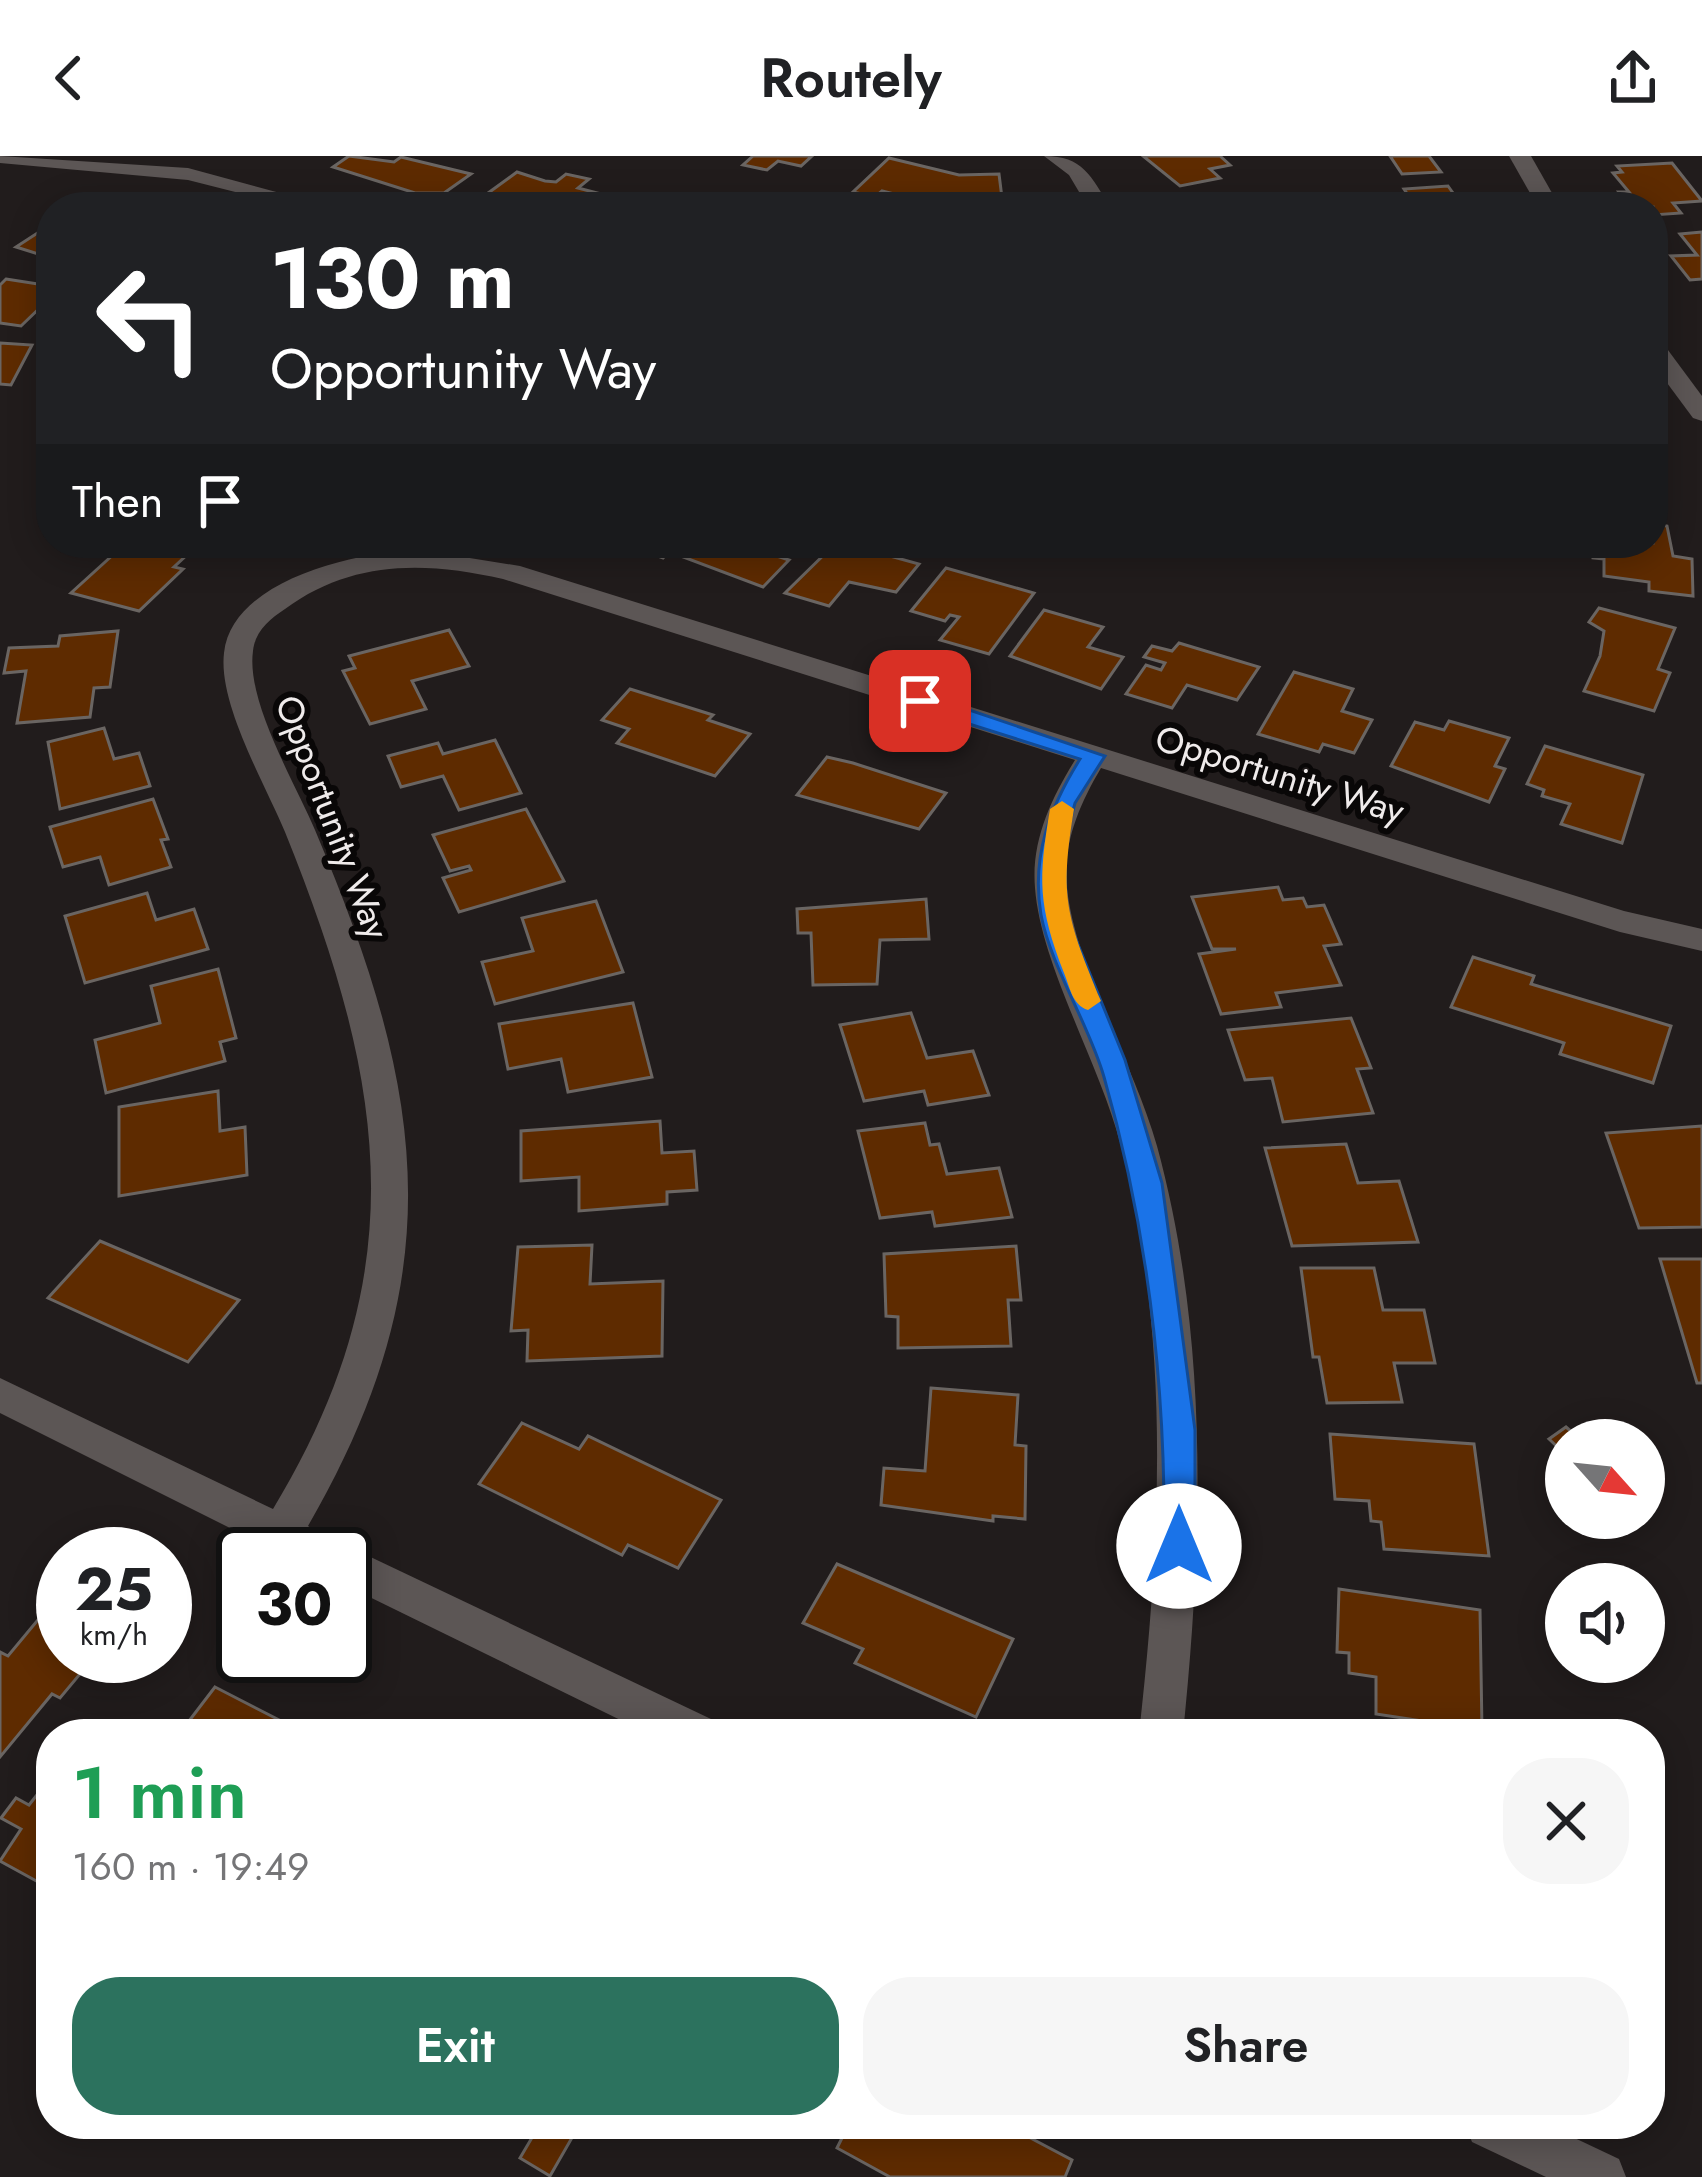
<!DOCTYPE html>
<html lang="en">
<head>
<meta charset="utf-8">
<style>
	body { margin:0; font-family:Jost,sans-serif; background:#f6f6f6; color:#202124; height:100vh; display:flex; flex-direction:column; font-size:45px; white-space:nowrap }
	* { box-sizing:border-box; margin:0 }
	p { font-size:39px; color:#757577 }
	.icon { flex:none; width:66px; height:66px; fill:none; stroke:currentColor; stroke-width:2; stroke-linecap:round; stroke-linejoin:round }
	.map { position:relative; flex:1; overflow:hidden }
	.side { position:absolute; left:36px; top:1563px; width:1629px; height:420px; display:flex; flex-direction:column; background:#fff; border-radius:48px; box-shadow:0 6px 30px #0003 }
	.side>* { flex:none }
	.hud { position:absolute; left:36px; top:36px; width:1632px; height:366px; border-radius:48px; box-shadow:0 6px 30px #0003; background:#202124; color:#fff; overflow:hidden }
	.needle { width:78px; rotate:117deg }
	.fabs { position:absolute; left:1545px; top:1263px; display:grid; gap:24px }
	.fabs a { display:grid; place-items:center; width:120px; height:120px; border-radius:50%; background:#fff; box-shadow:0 6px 30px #0003; font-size:60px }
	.speed { position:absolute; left:36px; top:1371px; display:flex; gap:24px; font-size:60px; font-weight:700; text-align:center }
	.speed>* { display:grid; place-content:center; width:156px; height:156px; border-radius:50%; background:#fff; box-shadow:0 6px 30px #0003; line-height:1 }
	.speed small { font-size:30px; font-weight:400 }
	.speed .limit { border:6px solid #111; border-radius:18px; background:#fff; color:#111 }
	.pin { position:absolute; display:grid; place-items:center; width:102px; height:102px; color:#fff; margin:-51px; border-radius:24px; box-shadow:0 6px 18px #0006 }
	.me { position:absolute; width:132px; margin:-66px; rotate:0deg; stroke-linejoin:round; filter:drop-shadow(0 0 9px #0008) }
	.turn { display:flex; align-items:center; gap:42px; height:252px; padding:0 36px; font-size:54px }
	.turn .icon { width:156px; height:156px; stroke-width:2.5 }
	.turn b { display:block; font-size:84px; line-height:102px }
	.then { display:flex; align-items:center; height:114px; padding:0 36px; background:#0003; gap:24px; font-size:45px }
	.round { display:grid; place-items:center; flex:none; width:126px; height:126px; border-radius:48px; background:#f6f6f6 }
	.summary { display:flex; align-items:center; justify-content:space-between; height:204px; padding:0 36px }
	h1 { font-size:72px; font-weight:600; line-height:90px; color:#1e9e55 }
	.button { display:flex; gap:24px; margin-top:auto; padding:24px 36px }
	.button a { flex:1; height:138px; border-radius:48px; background:#2c725e; color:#fff; font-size:48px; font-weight:600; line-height:138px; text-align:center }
	.button a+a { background:#f6f6f6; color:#202124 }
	header { display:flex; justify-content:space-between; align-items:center; height:156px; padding:0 36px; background:#fff; font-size:54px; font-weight:600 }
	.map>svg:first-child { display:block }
	.building { fill:#5e2b00; stroke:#6a6562; stroke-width:3 }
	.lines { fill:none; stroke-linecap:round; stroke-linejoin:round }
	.minor { fill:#5c5655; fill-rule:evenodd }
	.route { fill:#1a73e8; stroke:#114b97; stroke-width:3 }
	.slow { fill:#f59e0b }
	.labels { text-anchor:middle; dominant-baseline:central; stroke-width:12; stroke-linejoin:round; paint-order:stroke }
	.street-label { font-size:36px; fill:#efebeb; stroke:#090707 }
</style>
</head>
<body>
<header><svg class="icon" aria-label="back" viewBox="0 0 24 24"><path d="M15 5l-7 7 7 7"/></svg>Routely<svg class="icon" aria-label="share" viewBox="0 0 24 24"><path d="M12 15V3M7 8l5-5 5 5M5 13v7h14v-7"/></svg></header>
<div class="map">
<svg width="1702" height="2021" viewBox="0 0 1702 2021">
	<rect width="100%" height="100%" fill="#211c1c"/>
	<g class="building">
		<path d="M349 0 394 6 401 1 471 18 444 37H415L333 11Z"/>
		<path d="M753 0H812L801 10 778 5 767 14 743 9Z"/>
		<path d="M1143 0H1220L1230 9 1210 13 1220 22 1180 30Z"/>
		<path d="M1390 0H1429L1441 16 1402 18Z"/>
		<path d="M889 2 959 19 999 18 1002 42 953 46 914 38 910 42 882 35 875 41 853 36Z"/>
		<path d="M1672 7 1702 45 1673 47 1681 57 1653 59V51H1631L1619 36H1629L1613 17 1622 16 1617 10Z"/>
		<path d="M517 16 545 25 556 26 566 18 589 23 578 32 601 38 587 49 595 51H510L484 40Z"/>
		<path d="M1448 30 1463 51H1390L1386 44 1410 42 1404 33Z"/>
		<path d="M1211 41 1213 45 1238 44 1242 51 1176 47Z"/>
		<path d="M51 71V102L16 91 39 76Z"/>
		<path d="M1702 76V123L1690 124 1671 100 1697 99 1680 78Z"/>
		<path d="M6 123 51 130V141L21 170 0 167V129Z"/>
		<path d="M0 187 32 189 11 229 0 228Z"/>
		<path d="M1653 368 1667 370 1673 400 1692 403 1693 440 1649 435V426L1604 420V403L1593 402V387H1653Z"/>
		<path d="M126 387 190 396 174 411 183 413 139 455 71 437Z"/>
		<path d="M623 387H677L663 402Z"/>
		<path d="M697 387H765L758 394 789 404 763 431 683 401Z"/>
		<path d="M836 387H843L919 408 896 436 849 426 829 450 785 437Z"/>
		<path d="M946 412 1034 437 989 498 940 484 959 461 950 459 945 465 911 455Z"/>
		<path d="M1599 452 1675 472 1658 513 1670 517 1654 555 1584 535 1600 500 1604 475 1589 466Z"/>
		<path d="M1044 454 1103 471 1088 491 1123 501 1101 533 1010 500Z"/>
		<path d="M449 474 469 510 412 525 426 553 370 568 343 515 355 512 349 500Z"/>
		<path d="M118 475 110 531 94 532 90 561 17 567 26 515 4 517 9 492 58 490 60 480Z"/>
		<path d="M1179 487 1259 511 1237 544 1187 529 1172 552 1126 538 1146 509 1161 514 1165 507 1144 501 1152 490 1172 495Z"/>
		<path d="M1294 516 1353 533 1342 555 1372 564 1354 597 1323 588 1319 596 1258 578Z"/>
		<path d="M630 533 713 559 708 564 750 578 715 620 617 587 629 573 602 564Z"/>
		<path d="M1449 565 1509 582 1495 610 1505 613 1489 646 1391 610 1415 566 1444 574Z"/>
		<path d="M104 572 114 603 139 597 150 630 60 653 48 586Z"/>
		<path d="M495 584 521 637 459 654 443 620 401 631 388 600 438 587 443 598Z"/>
		<path d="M1545 590 1643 619 1622 687 1561 668 1570 648 1542 640 1544 634 1527 628Z"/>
		<path d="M827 601 853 607 946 637 919 673 797 639Z"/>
		<path d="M153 643 168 683 161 684 171 711 109 729 100 701 63 711 50 671Z"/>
		<path d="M526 653 564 725 459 756 443 722 471 714 469 710 450 715 433 679Z"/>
		<path d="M1278 731 1283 744 1303 742 1307 751 1324 749 1341 788 1324 790 1341 829 1276 837 1281 851 1221 858 1199 798 1236 793H1212L1192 741Z"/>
		<path d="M147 737 156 764 194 753 208 793 85 827 65 760Z"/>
		<path d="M926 743 929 783 880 784 877 828 813 829 811 777H798L797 753Z"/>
		<path d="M596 745 623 816 495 848 482 806 533 795 522 762Z"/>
		<path d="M1473 801 1534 820 1531 828 1671 870 1653 927 1560 898 1564 887 1451 851Z"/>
		<path d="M218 813 236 882 220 886 225 905 106 937 95 884 160 867 151 830Z"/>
		<path d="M633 847 652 921 568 936 561 903 508 913 499 868Z"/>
		<path d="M911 857 927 902 973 895 989 939 928 949 924 935 864 945 840 869Z"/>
		<path d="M1351 862 1371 912 1357 913 1373 957 1283 966 1272 922 1245 924 1228 874Z"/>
		<path d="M218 935 220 975 245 971 247 1019 119 1040V951Z"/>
		<path d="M660 965 662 997 694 995 697 1034 667 1036V1048L579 1055V1021L521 1025V975Z"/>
		<path d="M925 967 930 989 939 988 947 1018 999 1012 1012 1061 935 1070 932 1056 880 1062 858 975Z"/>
		<path d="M1702 970V1071L1639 1072 1606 977Z"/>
		<path d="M1346 988 1358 1027 1399 1025 1418 1086 1292 1090 1265 992Z"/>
		<path d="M100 1085 239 1144 188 1206 48 1142Z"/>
		<path d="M592 1089 590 1128 663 1125 662 1200 527 1205 528 1174 511 1175 518 1091Z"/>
		<path d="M1016 1090 1021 1144H1008L1011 1190 898 1192V1161L886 1160 884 1098Z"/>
		<path d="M1660 1103H1702V1227H1697Z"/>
		<path d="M1301 1112H1374L1383 1154H1424L1435 1207H1394L1402 1246 1327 1247 1319 1201H1313Z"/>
		<path d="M931 1232 1018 1239 1015 1289 1026 1290 1025 1363 993 1360V1365L881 1349 884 1312 925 1315Z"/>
		<path d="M522 1267 579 1293 588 1280 721 1344 678 1412 628 1389 622 1399 479 1328Z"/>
		<path d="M1566 1271 1581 1284H1566V1299L1549 1283Z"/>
		<path d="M1330 1278 1474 1288 1489 1400 1384 1393 1381 1366 1371 1365 1369 1345 1335 1343Z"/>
		<path d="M837 1408 1013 1483 976 1561 855 1507 863 1493 803 1467Z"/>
		<path d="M1339 1433 1480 1454 1482 1574 1376 1558V1521L1349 1517V1497L1337 1496Z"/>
		<path d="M52 1447 63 1453V1500H95L60 1542 52 1538 0 1601V1496L8 1500Z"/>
		<path d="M215 1531 283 1566 274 1578H179Z"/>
		<path d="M51 1621V1733L0 1705 21 1673 1 1662 16 1642 29 1649Z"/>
		<path d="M540 1968 577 1973 550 2020 520 2002Z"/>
		<path d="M849 1968H1004L1072 2004 1065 2021H890L837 1992Z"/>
	</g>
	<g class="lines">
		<g class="minor">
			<path d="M0 0 188 12 332 51H294L188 24 0 7Z"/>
			<path d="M1044 0C1083 0 1091 20 1110 51H1088L1069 19Z"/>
			<path d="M1509 0H1531L1560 51H1538Z"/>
			<path d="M1653 184 1662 186 1702 240V265L1693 262 1653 208Z"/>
			<path d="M420 394 520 410 1624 755 1702 773V795L1620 776 1101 612C1079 649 1062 689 1067 732 1075 811 1134 908 1157 990 1209 1181 1203 1382 1183 1578H1139C1161 1383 1171 1182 1121 990 1100 908 1041 810 1035 732 1031 685 1051 643 1075 604L503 423C425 405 351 404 285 453 270 463 255 475 253 495 246 545 295 627 315 674 425 934 455 1116 308 1370L341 1392 360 1396 711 1563 717 1578H649L345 1429V1398H282L0 1257V1222L273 1353C418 1114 385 924 285 676 265 628 218 548 224 497 232 422 362 395 420 394Z"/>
			<path d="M1465 1968H1545L1619 2003 1626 2021H1546L1472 1986Z"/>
		</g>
	</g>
	<path class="route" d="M912 540H928L1105 600 1075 647 1065 684 1066 759 1125 904 1162 1027 1195 1274V1390L1190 1400 1179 1404 1168 1400 1164 1390C1166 1231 1148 1074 1104 921 1089 868 1051 811 1041 759 1031 700 1050 651 1080 603L912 550Z"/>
	<path class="slow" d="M1062 645 1074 653C1059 743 1067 762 1101 845L1088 854C1072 849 1070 831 1064 817 1038 750 1038 723 1050 653Z"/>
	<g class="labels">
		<g class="street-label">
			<text transform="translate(1280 618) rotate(17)">Opportunity Way</text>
			<text transform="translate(333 661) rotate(69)">Opportunity Way</text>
		</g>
	</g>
</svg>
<div class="fabs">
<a><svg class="needle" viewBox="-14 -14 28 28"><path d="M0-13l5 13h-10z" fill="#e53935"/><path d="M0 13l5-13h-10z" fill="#757577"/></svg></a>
<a><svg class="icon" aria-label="sound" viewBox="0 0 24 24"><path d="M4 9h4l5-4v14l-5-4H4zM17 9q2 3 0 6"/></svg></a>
</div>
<div class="speed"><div>25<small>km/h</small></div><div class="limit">30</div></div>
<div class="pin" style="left:920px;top:545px;background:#d93025"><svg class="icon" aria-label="arrive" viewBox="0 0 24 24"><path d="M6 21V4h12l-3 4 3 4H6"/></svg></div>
<svg class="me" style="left:1179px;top:1390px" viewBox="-20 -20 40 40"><circle r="19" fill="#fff"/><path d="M0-13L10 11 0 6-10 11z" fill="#1a73e8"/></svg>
<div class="hud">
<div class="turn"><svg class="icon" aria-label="left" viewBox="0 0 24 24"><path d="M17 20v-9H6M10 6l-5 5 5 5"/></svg><div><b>130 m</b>Opportunity Way</div></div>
<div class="then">Then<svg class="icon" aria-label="arrive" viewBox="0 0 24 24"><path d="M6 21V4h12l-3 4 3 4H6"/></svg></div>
</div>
<section class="side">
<div class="summary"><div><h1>1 min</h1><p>160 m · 19:49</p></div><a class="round"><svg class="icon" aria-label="close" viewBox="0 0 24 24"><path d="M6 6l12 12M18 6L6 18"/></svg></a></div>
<div class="button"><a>Exit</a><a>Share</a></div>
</section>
</div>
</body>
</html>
